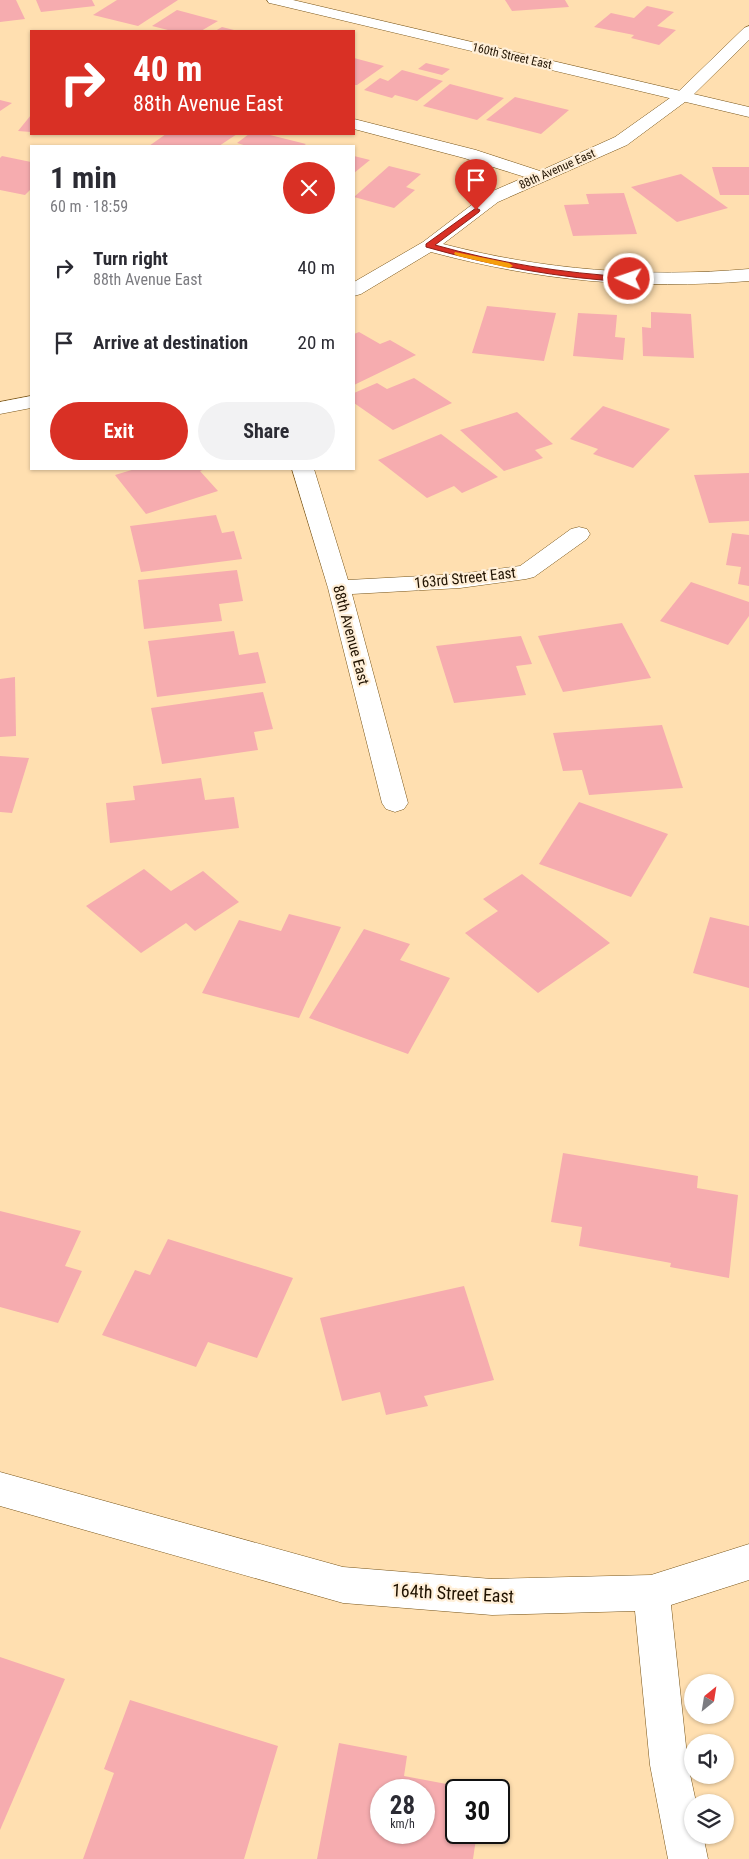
<!DOCTYPE html>
<html lang="en">
<head>
<meta charset="utf-8">
<style>
	body { margin:0; font-family:"Roboto Condensed",sans-serif; background:#f2f2f3; color:#2b2b33; height:100vh; display:flex; flex-direction:column; font-size:19px; white-space:nowrap }
	* { box-sizing:border-box; margin:0 }
	p { font-size:16px; color:#7c7c81 }
	.icon { flex:none; width:28px; height:28px; fill:none; stroke:currentColor; stroke-width:2; stroke-linecap:round; stroke-linejoin:round }
	.map { position:relative; flex:1; overflow:hidden }
	.sheet { position:absolute; left:30px; top:145px; width:325px; height:325px; display:flex; flex-direction:column; background:#fff; border-radius:0px; box-shadow:0 1px 4px #0004 }
	.sheet>* { flex:none }
	.top-card { position:absolute; left:30px; top:30px; width:325px; height:105px; border-radius:0px; box-shadow:0 1px 4px #0004; background:#d93025; color:#fff; overflow:hidden }
	.needle { width:32px; rotate:30deg }
	.fabs { position:absolute; left:684px; top:1674px; display:grid; gap:10px }
	.fabs a { display:grid; place-items:center; width:50px; height:50px; border-radius:50%; background:#fff; box-shadow:0 1px 4px #0004; font-size:25px }
	.speed { position:absolute; left:370px; top:1779px; display:flex; gap:10px; font-size:25px; font-weight:700; text-align:center }
	.speed>* { display:grid; place-content:center; width:65px; height:65px; border-radius:50%; background:#fff; box-shadow:0 1px 4px #0004; line-height:1 }
	.speed small { font-size:12px; font-weight:400 }
	.speed .limit { border:2px solid #111; border-radius:8px; background:#fff; color:#111 }
	.pin { position:absolute; display:grid; place-items:center; width:42px; height:42px; color:#fff; margin:-51px -21px; border-radius:50% 50% 50% 0; rotate:-45deg; box-shadow:0 0 5px #0007 }
	.pin .icon { rotate:45deg }
	.me { position:absolute; width:55px; margin:-28px; rotate:273deg; stroke-linejoin:round; filter:drop-shadow(0 0 4px #0008) }
	.turn { display:flex; align-items:center; gap:18px; height:105px; padding:0 20px; font-size:22px }
	.turn .icon { width:65px; height:65px; stroke-width:2.5 }
	.turn b { display:block; font-size:35px; line-height:42px }
	.round { display:grid; place-items:center; flex:none; width:52px; height:52px; border-radius:26px; background:#f2f2f3 }
	.overview { display:flex; align-items:center; justify-content:space-between; height:85px; padding:0 20px }
	h1 { font-size:30px; font-weight:700; line-height:38px }
	.action { display:flex; gap:10px; margin-top:auto; padding:10px 20px }
	.action a { flex:1; height:58px; border-radius:30px; background:#d93025; color:#fff; font-size:20px; font-weight:700; line-height:58px; text-align:center }
	.action a+a { background:#f2f2f3; color:#2b2b33 }
	ul { padding:0; list-style:none }
	li { display:flex; align-items:center; gap:15px; height:75px; padding:0 20px }
	li div { flex:1 }
	li b { display:block; font-size:19px }
	li em { font-style:normal }
	.map>svg:first-child { display:block }
	.building { fill:#f6acaf; fill-rule:evenodd }
	.lines { fill:none; stroke-linecap:round; stroke-linejoin:round }
	.minor-casing { stroke:#785519; stroke-width:1 }
	.major-casing { stroke:#785519; stroke-width:1 }
	.minor { fill:#fff; fill-rule:evenodd }
	.major { fill:#fff; fill-rule:evenodd }
	.route { fill:#d93025; stroke:#8d1f18 }
	.slow { fill:#f59e0b }
	.labels { text-anchor:middle; dominant-baseline:central; stroke-width:4.5; stroke-linejoin:round; paint-order:stroke }
	.far-street-label { font-size:12px; fill:#201200; stroke:#ffefd8 }
	.street-label { font-size:15px; fill:#201200; stroke:#ffefd8 }
	.near-street-label { font-size:18px; fill:#201200; stroke:#ffefd8 }
</style>
</head>
<body>
<div class="map">
<svg width="749" height="1859" viewBox="0 0 749 1859">
	<rect width="100%" height="100%" fill="#ffdfb0"/>
	<g class="building">
		<path d="M0 0H16L25 19 0 22Z"/>
		<path d="M36 0H92L95 6 41 12Z"/>
		<path d="M117 0H178L138 26 93 15Z"/>
		<path d="M505 0H565L569 7 512 11Z"/>
		<path d="M647 6 674 12 657 26 676 30 659 45 631 38 634 35 594 27 611 13 634 18Z"/>
		<path d="M177 10 218 21 201 31H165L168 30 152 26Z"/>
		<path d="M222 27 238 31H215Z"/>
		<path d="M354 58 384 66 357 85H354Z"/>
		<path d="M426 63 450 69 442 75 418 69Z"/>
		<path d="M402 70 443 81 417 101 395 95 392 98 364 90 380 78 388 81Z"/>
		<path d="M450 84 504 98 477 120 423 106Z"/>
		<path d="M515 97 569 110 541 134 486 120Z"/>
		<path d="M0 100 12 103 0 111Z"/>
		<path d="M31 115V132L18 131Z"/>
		<path d="M166 134H237L219 146H149Z"/>
		<path d="M249 134H266L306 144 303 146H247L237 143Z"/>
		<path d="M2 156 31 162V189L25 195 0 190V158Z"/>
		<path d="M354 156 370 160 354 173Z"/>
		<path d="M389 166 421 174 406 187 415 190 394 208 354 197Z"/>
		<path d="M712 167H749V195H720Z"/>
		<path d="M681 174 728 208 677 222 631 187Z"/>
		<path d="M624 193 637 234 573 236 564 205 589 204 586 194Z"/>
		<path d="M487 306 556 313 544 361 472 353Z"/>
		<path d="M651 312 691 314 694 358 643 356 642 327 651 328Z"/>
		<path d="M578 313 617 315 615 337 625 338 623 360 573 356Z"/>
		<path d="M359 332 380 344 390 340 416 355 354 385V334Z"/>
		<path d="M414 378 452 403 393 430 354 403V393L377 383 387 389Z"/>
		<path d="M603 406 670 429 633 468 593 454 598 449 570 439Z"/>
		<path d="M517 412 553 444 535 450 543 458 504 471 460 430Z"/>
		<path d="M441 434 498 477 462 493 454 486 427 498 378 460Z"/>
		<path d="M135 469H205L200 471 218 491 146 514 115 475Z"/>
		<path d="M749 473V521L709 523 694 475Z"/>
		<path d="M216 515 222 533 234 531 242 559 141 572 130 526Z"/>
		<path d="M732 533 749 535V586L738 584 741 567 726 565Z"/>
		<path d="M237 570 243 601 219 604 222 621 144 629 138 580Z"/>
		<path d="M691 582 749 602V616L728 645 660 621Z"/>
		<path d="M622 623 651 678 563 692 538 636Z"/>
		<path d="M234 631 239 655 258 652 266 683 157 697 148 641Z"/>
		<path d="M521 636 532 664 516 666 526 695 454 703 436 646Z"/>
		<path d="M15 677 16 736 0 737V679Z"/>
		<path d="M263 692 273 729 254 732 258 750 162 764 151 708Z"/>
		<path d="M662 725 683 788 589 795 582 770 563 771 553 733Z"/>
		<path d="M0 756 29 758 12 813 0 812Z"/>
		<path d="M201 778 205 800 234 797 239 828 110 843 106 803 135 800 133 786Z"/>
		<path d="M579 802 668 834 631 897 539 864Z"/>
		<path d="M144 869 171 891 203 871 239 902 195 931 186 923 141 953 86 906Z"/>
		<path d="M522 874 610 943 538 993 465 933 498 911 483 899Z"/>
		<path d="M289 914 341 927 299 1018 202 993 239 920 281 931Z"/>
		<path d="M710 917 749 926V988L693 973Z"/>
		<path d="M364 929 410 944 400 960 450 978 408 1054 309 1018Z"/>
		<path d="M563 1153 698 1176 697 1188 738 1195 729 1278 670 1267 671 1263 579 1246 582 1227 551 1222Z"/>
		<path d="M0 1211 81 1231 65 1266 82 1271 58 1323 0 1307Z"/>
		<path d="M168 1239 293 1278 257 1358 208 1342 196 1367 102 1335 135 1270 150 1275Z"/>
		<path d="M464 1286 494 1380 424 1396 428 1406 386 1415 380 1392 342 1401 320 1318Z"/>
		<path d="M0 1657 65 1679 0 1830Z"/>
		<path d="M130 1700 278 1746 244 1859H83L114 1773 104 1769Z"/>
		<path d="M339 1743 407 1756 404 1776 473 1789 456 1790V1832H477L473 1859H317ZM381 1790H424V1832H381Z"/>
	</g>
	<g class="lines">
		<g class="minor-casing">
			<g id="minor">
				<path d="M749 26V40L689 99 627 145 498 202 443 244C544 270 645 278 749 269V281C637 290 540 281 431 252L361 294 354 296V282L423 242 486 194 525 177 464 158 354 129V119L476 150 540 171 615 137 677 93 744 28Z"/>
				<path d="M31 396V408L0 414V402Z"/>
				<path d="M292 469H314L348 580 460 574 520 566 571 529 579 527 587 529 590 534 587 539 534 577 526 579 460 588 352 594 408 803 404 809 395 812 386 809 382 803 328 588Z"/>
				<path d="M0 1472 343 1567 492 1579 651 1575 749 1544V1580L671 1605 688 1765 696 1802H692V1835H703L708 1859H668L650 1765 635 1611 492 1615 343 1603 0 1506Z"/>
			</g>
		</g>
		<g class="major-casing">
			<path id="major" d="M267 0H293L749 107V117L274 4 269 3Z"/>
		</g>
		<use href="#minor" class="minor"/>
		<use href="#major" class="major"/>
	</g>
	<path class="route" d="M476 208 480 210 479 212 435 245C499 263 562 273 629 277L633 279 629 282C559 278 493 266 426 247V244Z"/>
	<path class="slow" d="M455 252 509 263 513 266 509 268 458 256 454 254Z"/>
	<g class="labels">
		<g class="far-street-label">
			<text transform="translate(512 56) rotate(13)">160th Street East</text>
			<text transform="translate(557 169) rotate(-24)">88th Avenue East</text>
		</g>
		<g class="street-label">
			<text transform="translate(465 578) rotate(-6)">163rd Street East</text>
			<text transform="translate(351 635) rotate(75)">88th Avenue East</text>
		</g>
		<g class="near-street-label">
			<text transform="translate(453 1593) rotate(3)">164th Street East</text>
		</g>
	</g>
</svg>
<div class="fabs">
<a><svg class="needle" viewBox="-14 -14 28 28"><path d="M0-13l5 13h-10z" fill="#e53935"/><path d="M0 13l5-13h-10z" fill="#7c7c81"/></svg></a>
<a><svg class="icon" aria-label="sound" viewBox="0 0 24 24"><path d="M4 9h4l5-4v14l-5-4H4zM17 9q2 3 0 6"/></svg></a>
<a><svg class="icon" aria-label="layers" viewBox="0 0 24 24"><path d="M12 4l9 5-9 5-9-5zM3 14l9 5 9-5"/></svg></a>
</div>
<div class="speed"><div>28<small>km/h</small></div><div class="limit">30</div></div>
<div class="pin" style="left:476px;top:210px;background:#d93025"><svg class="icon" aria-label="arrive" viewBox="0 0 24 24"><path d="M6 21V4h12l-3 4 3 4H6"/></svg></div>
<svg class="me" style="left:629px;top:279px" viewBox="-20 -20 40 40"><circle r="17" fill="#d93025" stroke="#fff" stroke-width="3"/><path d="M0-11L8 9 0 5-8 9z" fill="#fff"/></svg>
<div class="top-card">
<div class="turn"><svg class="icon" aria-label="right" viewBox="0 0 24 24"><path d="M7 20v-9h11M14 6l5 5-5 5"/></svg><div><b>40 m</b>88th Avenue East</div></div>
</div>
<section class="sheet">
<div class="overview"><div><h1>1 min</h1><p>60 m · 18:59</p></div><a class="round" style="background:#d93025;color:#fff"><svg class="icon" aria-label="close" viewBox="0 0 24 24"><path d="M6 6l12 12M18 6L6 18"/></svg></a></div>
<ul>
<li><svg class="icon" aria-label="right" viewBox="0 0 24 24"><path d="M7 20v-9h11M14 6l5 5-5 5"/></svg><div><b>Turn right</b><p>88th Avenue East</p></div><em>40 m</em></li>
<li><svg class="icon" aria-label="arrive" viewBox="0 0 24 24"><path d="M6 21V4h12l-3 4 3 4H6"/></svg><div><b>Arrive at destination</b></div><em>20 m</em></li>
</ul>
<div class="action"><a>Exit</a><a>Share</a></div>
</section>
</div>
</body>
</html>
